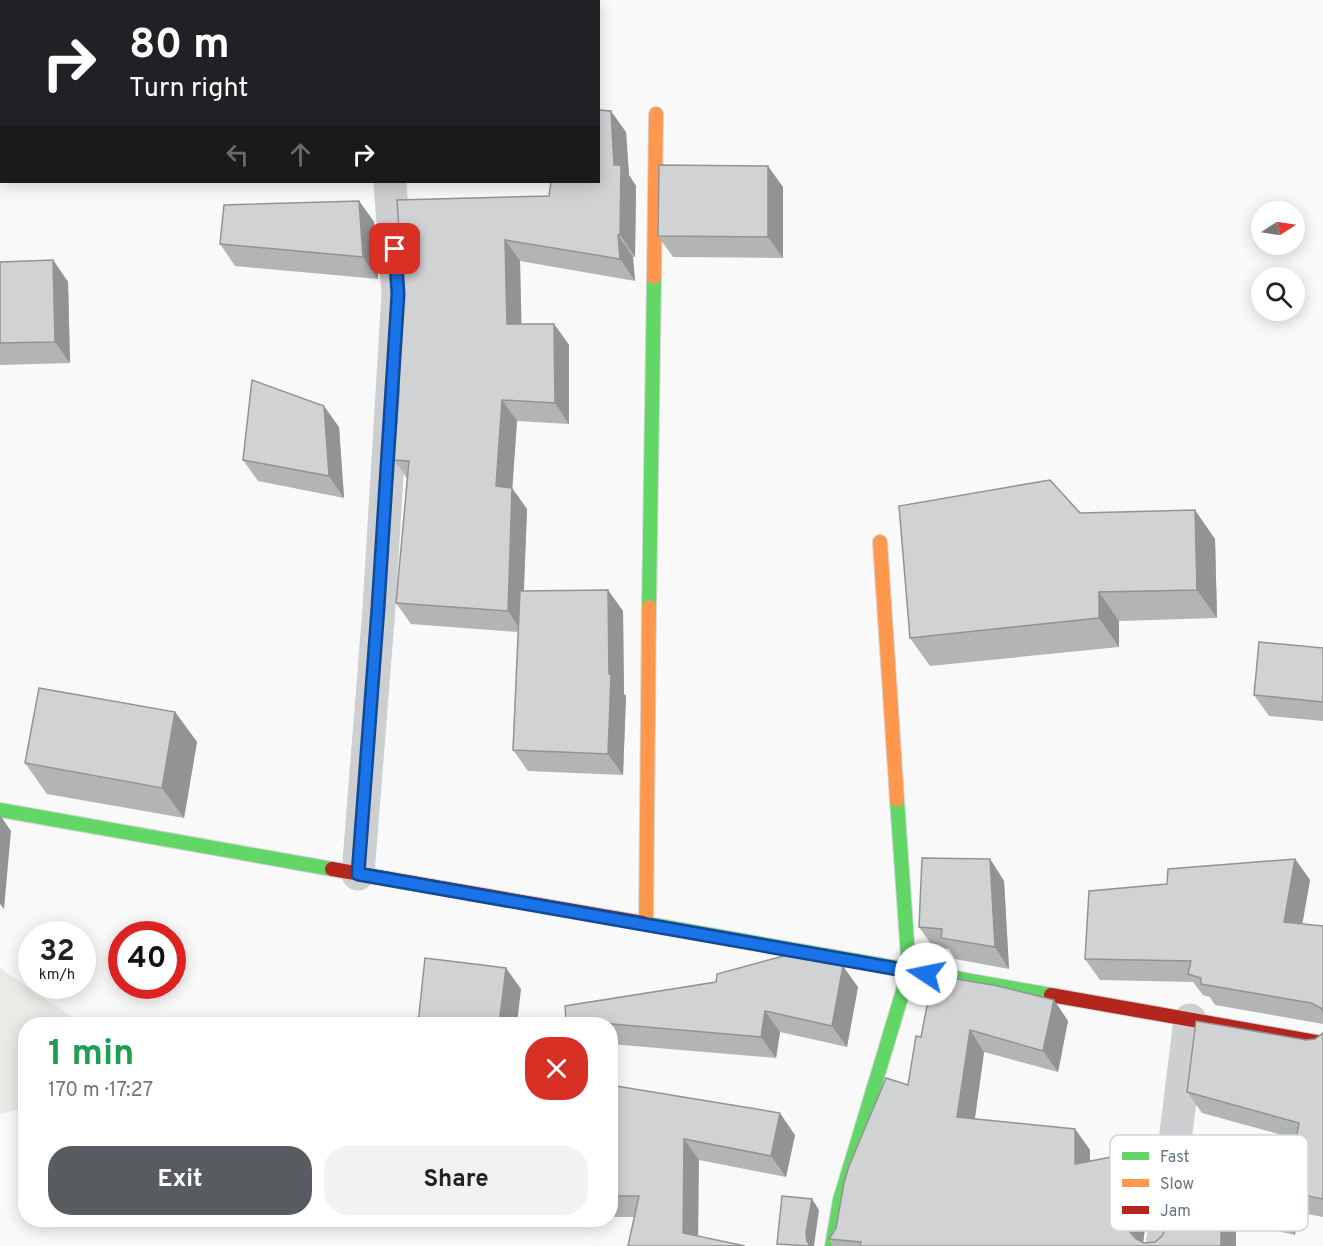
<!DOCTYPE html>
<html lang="en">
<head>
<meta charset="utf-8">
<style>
	body { margin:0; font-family:Overpass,sans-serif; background:#f2f2f2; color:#222; height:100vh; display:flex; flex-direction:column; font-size:22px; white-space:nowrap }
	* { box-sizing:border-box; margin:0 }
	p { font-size:20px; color:#767676 }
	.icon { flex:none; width:33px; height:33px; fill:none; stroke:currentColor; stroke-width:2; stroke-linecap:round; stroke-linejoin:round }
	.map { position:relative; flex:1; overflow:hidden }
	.panel { position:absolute; left:18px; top:1017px; width:600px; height:210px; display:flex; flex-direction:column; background:#fff; border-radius:24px; box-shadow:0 3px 15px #0003 }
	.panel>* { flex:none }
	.guide { position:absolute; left:0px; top:0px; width:600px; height:183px; box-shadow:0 3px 15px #0003; background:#202124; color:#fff; overflow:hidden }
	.needle { width:39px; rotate:78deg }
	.fabs { position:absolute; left:1251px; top:201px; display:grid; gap:12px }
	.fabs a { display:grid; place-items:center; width:54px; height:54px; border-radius:50%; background:#fff; box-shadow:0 3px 15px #0003; font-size:30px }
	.speed { position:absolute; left:18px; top:921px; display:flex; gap:12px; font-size:30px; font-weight:700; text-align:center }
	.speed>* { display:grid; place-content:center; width:78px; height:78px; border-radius:50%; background:#fff; box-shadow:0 3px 15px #0003; line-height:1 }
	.speed small { font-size:15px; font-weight:400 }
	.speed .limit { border:9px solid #d22; background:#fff; color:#111 }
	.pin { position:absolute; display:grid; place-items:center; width:51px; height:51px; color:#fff; margin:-26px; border-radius:12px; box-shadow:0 3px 9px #0006 }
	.me { position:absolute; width:66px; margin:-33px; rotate:281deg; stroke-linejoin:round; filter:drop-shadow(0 0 4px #0008) }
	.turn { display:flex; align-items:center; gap:21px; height:126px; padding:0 30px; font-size:27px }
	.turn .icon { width:78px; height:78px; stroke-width:2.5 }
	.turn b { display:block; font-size:42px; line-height:51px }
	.lanes { display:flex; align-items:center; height:57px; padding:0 30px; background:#0003; justify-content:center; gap:30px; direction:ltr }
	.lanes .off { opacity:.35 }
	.round { display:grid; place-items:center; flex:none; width:63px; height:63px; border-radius:24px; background:#f2f2f2 }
	.head { display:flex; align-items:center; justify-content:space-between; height:102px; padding:0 30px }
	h1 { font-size:36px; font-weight:700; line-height:45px; color:#1e9e55 }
	.action { display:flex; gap:12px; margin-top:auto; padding:12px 30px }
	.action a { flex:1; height:69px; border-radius:24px; background:#585c60; color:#fff; font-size:24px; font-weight:700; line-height:69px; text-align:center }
	.action a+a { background:#f2f2f2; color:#222 }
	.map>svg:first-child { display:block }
	.green { fill:#e8ebe6 }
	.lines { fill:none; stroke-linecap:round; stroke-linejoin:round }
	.fast-casing { stroke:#d5d6d7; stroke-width:16 }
	.slow-casing { stroke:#d5d6d7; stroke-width:16 }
	.jam-casing { stroke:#d5d6d7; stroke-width:16 }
	.street { stroke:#cecfd0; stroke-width:33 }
	.fast { stroke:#63d668; stroke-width:14 }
	.slow { stroke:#ff974d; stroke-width:14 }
	.jam { stroke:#b3261e; stroke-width:14 }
	.wall { fill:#b3b5b5 }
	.shaded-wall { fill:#929394 }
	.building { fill:#d0d2d3; stroke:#929394; stroke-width:1.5 }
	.route-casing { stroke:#114b97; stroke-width:15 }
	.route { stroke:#1a73e8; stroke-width:10 }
	.key { fill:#fff; stroke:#d1d6da; stroke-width:1.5 }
	.key-label { font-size:16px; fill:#657683 }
</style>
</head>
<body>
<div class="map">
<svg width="1323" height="1246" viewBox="0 0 1323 1246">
	<rect width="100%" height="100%" fill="#f9f9f9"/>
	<g class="green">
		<path d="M0 0H181L2 2 1 71Z"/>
		<path d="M0 968 82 1024H26L25 1108 0 1114Z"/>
	</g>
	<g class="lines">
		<g class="fast-casing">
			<g id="fast">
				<path d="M649 607 654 277"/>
				<path d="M0 810 332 869"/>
				<path d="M643 923 1051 995"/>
				<path d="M832 1246 840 1200 909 971 897 800"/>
			</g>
		</g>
		<g class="slow-casing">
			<g id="slow">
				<path d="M654 277 656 114"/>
				<path d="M880 542 897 800"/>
				<path d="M646 924 649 607"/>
			</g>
		</g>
		<g class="jam-casing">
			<g id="jam">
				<path d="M332 869 643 923"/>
				<path d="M1051 995 1323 1043"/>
			</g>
		</g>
		<g class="street">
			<path d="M376 0V2"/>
			<path d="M358 874 379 608 398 294 390 182"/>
			<path d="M1162 1246 1190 1020"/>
		</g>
		<use href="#fast" class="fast"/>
		<use href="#slow" class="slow"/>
		<use href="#jam" class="jam"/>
	</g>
	<g class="wall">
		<path d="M626 132 629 175 636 186 635 257H633L635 281 520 261 521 324H554L569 345V424L517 421 512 488 527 509 524 591 623 611 624 694 626 696 623 775 528 771 513 750 518 632 411 624 396 603 408 480 394 460 399 392 402 274 549 196Z"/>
		<path d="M783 187V258L673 257 658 236Z"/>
		<path d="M359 201 374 222 378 279 235 266 220 244Z"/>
		<path d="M53 260 68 282 70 363 0 365V262Z"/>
		<path d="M339 427 344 498 258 481 243 460Z"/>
		<path d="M1080 513 1215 539 1217 618 1119 621V647L930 666 910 638Z"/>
		<path d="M1323 648V721L1269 716 1254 695Z"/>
		<path d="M175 712 197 742 184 818 47 794 25 763Z"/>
		<path d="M990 859 1004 881 1009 969 955 959 949 949 934 948 919 927Z"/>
		<path d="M1295 859 1310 880 1302 924 1323 926V1024L1215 1005 1210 997 1203 995 1193 982 1100 980 1085 959 1167 884Z"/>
		<path d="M858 987 847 1047 780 1032 776 1058 610 1044V1024H569L566 1020Z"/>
		<path d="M1054 1000 1068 1021 1058 1072 984 1052 975 1119 1075 1129 1090 1150V1161L1152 1173 1143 1243H1144L1155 1242 1294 1151 1296 1139 1202 1113 1187 1092 1306 1040 1315 1039 1323 1033V1217L1297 1212 1295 1235 1236 1222V1246H833L829 1239 836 1228 908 1085 921 1037Z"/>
		<path d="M610 1085 795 1135 786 1177 699 1160 628 1246 634 1217H610Z"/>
	</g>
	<g class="shaded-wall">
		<path d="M611 111 626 132 629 175 636 186 635 257 620 235 614 165Z"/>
		<path d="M768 166 783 187V258L768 237Z"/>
		<path d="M359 201 374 222 378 279 363 257Z"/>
		<path d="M618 235 633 257 635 281 620 259Z"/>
		<path d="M505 240 520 261 522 345 507 324Z"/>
		<path d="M53 260 68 282 70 363 55 342Z"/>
		<path d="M554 324 569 345V424L555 403Z"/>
		<path d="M502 400 517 421 511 507 496 486Z"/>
		<path d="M324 406 339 427 344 498 329 476Z"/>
		<path d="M512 488 527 509 522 632 508 611Z"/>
		<path d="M1195 510 1215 539 1217 618 1197 590Z"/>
		<path d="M608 590 623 611 624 694 626 696 623 775 608 754 609 674Z"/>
		<path d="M1099 592 1119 621V647L1099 618Z"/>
		<path d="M175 712 197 742 184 818 162 788Z"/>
		<path d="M0 815 11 831 4 909 0 904Z"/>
		<path d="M990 859 1004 881 1009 969 995 947Z"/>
		<path d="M1295 859 1310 880 1299 943 1284 922Z"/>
		<path d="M843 966 858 987 847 1047 832 1026Z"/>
		<path d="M506 968 521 989 517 1024H499Z"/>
		<path d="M1054 1000 1068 1021 1058 1072 1043 1051Z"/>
		<path d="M765 1011 780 1032 776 1058 761 1037Z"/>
		<path d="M970 1030 984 1052 972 1138 957 1117Z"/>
		<path d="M780 1113 795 1135 786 1177 771 1156Z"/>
		<path d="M1075 1129 1090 1150V1185L1075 1164Z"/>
		<path d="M684 1139 699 1160 698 1246 683 1233Z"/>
		<path d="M1137 1152 1152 1173 1143 1244 1140 1246 1130 1232 1129 1223Z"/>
		<path d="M1282 1191 1297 1212 1295 1235 1280 1214Z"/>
		<path d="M812 1199 819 1210 814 1246H810L807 1241 806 1232Z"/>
		<path d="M1221 1201 1236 1222V1246H1221Z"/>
	</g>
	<g class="building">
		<path d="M598 110 611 111 614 165H621L620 235H618L620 259 505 240 507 324H554L555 403 502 400 496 486 512 488 508 611 396 603 409 461 394 460 399 392 397 359 402 274 397 200 549 196 551 182H598Z"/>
		<path d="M659 165 768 166V237L658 236Z"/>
		<path d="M359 201 363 257 220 244 224 205Z"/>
		<path d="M53 260 55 342 0 343V262Z"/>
		<path d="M252 380 324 406 329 476 243 460Z"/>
		<path d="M1050 480 1080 513 1195 510 1197 590 1099 592V618L910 638 899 506Z"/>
		<path d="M608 590 609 674 611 675 608 754 513 750 520 591Z"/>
		<path d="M1259 642 1323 648V702L1254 695Z"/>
		<path d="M39 688 175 712 162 788 25 763Z"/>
		<path d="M922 858 990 859 995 947 941 938 942 929 919 927Z"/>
		<path d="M1295 859 1284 922 1323 926V1012L1321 1008 1311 1003 1201 984V978L1188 974 1191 961 1085 959 1089 891 1167 884 1168 869Z"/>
		<path d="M798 952 843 966 832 1026 765 1011 761 1037 566 1020 565 1006 716 982 717 974Z"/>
		<path d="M425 958 506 968 499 1024H418Z"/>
		<path d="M933 975 998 986 1054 1000 1043 1051 970 1030 957 1117 1075 1129V1164L1137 1152 1129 1223 1130 1232 1136 1239 1144 1243 1155 1242 1162 1236 1166 1227 1176 1144 1193 1141 1294 1151 1299 1123 1187 1092 1196 1021 1306 1040 1315 1039 1323 1033V1199L1282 1191 1280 1214 1221 1201V1246H860L861 1242 829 1239 836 1228 844 1183 849 1166 886 1078 908 1085 916 1036 921 1037Z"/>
		<path d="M610 1085 780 1113 771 1156 684 1139 683 1233 745 1246H628L639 1196H610Z"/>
		<path d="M782 1196 812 1199 806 1232 807 1241 810 1246 777 1244Z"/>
	</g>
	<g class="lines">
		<g class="route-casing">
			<path id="route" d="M395 249 398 294 378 608 358 874 926 974"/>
		</g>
		<use href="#route" class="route"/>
	</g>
	<rect x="1110" y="1135" width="198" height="96" rx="9" class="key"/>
	<rect x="1122" y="1152" width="27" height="8" fill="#63d668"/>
	<rect x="1122" y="1179" width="27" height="8" fill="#ff974d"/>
	<rect x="1122" y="1206" width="27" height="8" fill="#b3261e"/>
	<g class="key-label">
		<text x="1160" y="1162">Fast</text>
		<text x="1160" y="1189">Slow</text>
		<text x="1160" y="1216">Jam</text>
	</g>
</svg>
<div class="fabs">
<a><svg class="needle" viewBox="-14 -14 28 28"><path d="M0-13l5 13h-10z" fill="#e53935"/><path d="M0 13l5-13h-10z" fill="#767676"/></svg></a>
<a><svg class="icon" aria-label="search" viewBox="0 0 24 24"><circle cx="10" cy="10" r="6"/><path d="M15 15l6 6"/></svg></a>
</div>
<div class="speed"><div>32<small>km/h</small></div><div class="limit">40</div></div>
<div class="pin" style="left:395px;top:249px;background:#d93025"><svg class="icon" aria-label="arrive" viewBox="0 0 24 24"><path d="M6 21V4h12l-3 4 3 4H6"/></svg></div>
<svg class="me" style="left:926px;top:974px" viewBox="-20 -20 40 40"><circle r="19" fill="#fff"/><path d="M0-13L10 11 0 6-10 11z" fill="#1a73e8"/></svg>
<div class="guide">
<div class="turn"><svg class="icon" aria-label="right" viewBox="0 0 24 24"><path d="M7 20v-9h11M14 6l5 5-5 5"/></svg><div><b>80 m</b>Turn right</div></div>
<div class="lanes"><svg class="icon off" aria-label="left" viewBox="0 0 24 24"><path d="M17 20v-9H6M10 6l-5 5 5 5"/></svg><svg class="icon off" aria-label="ahead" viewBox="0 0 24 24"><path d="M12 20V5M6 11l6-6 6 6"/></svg><svg class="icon" aria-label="right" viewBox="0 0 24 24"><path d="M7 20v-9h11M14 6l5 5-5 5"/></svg></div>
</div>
<section class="panel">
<div class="head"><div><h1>1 min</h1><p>170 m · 17:27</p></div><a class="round" style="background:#d93025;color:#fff"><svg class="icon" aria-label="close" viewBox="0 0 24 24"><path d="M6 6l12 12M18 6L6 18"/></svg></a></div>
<div class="action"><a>Exit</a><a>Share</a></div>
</section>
</div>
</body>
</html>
